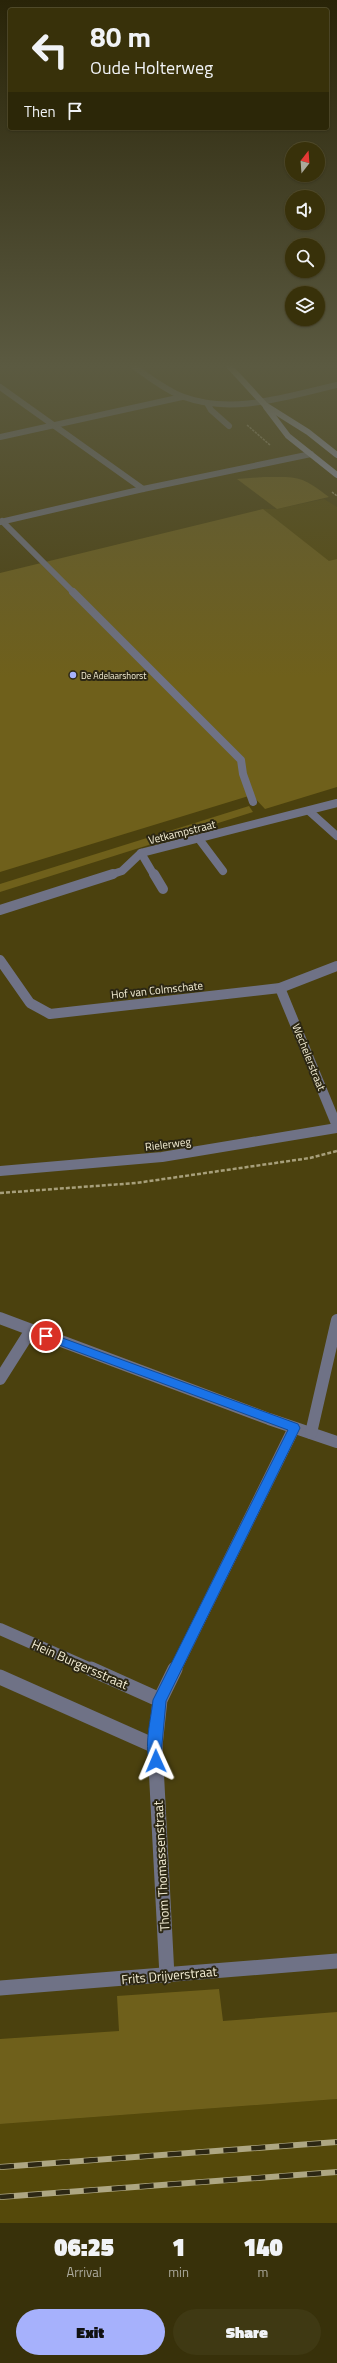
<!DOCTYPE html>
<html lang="en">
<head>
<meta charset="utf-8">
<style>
	body { margin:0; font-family:"Titillium Web",sans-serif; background:#3f3913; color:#f1f3f6; height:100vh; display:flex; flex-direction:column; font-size:15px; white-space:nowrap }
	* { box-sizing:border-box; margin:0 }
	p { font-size:13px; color:#aba99c }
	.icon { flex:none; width:22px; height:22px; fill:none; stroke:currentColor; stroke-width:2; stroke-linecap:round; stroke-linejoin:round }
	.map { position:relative; height:2223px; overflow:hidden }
	.details { display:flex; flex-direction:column; background:#38310a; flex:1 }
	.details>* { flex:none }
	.guide { position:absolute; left:8px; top:8px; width:321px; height:122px; border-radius:4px; box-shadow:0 1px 3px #0004,0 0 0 1px #524c2b; background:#38310a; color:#f1f3f6; overflow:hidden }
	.needle { width:26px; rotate:17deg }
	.buttons { position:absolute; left:285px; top:142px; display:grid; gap:8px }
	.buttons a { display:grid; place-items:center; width:40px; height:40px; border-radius:50%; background:#38310a; box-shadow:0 1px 3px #0004,0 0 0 1px #524c2b; font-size:20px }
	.pin { position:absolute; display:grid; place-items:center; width:34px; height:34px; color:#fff; margin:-17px; border:2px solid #fff; border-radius:50%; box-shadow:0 1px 4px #0007 }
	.me { position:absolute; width:44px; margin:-22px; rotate:359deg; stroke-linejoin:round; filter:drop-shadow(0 0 3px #0008) }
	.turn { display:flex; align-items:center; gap:14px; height:84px; padding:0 16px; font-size:18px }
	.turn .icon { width:52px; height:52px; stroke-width:2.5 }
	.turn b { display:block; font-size:28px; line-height:34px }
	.then { display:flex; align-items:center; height:38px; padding:0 16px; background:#0003; gap:8px; font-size:15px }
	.eta { display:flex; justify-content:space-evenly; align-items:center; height:68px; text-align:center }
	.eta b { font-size:24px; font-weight:800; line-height:28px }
	.action { display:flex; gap:8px; margin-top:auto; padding:8px 16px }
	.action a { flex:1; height:46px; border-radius:24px; background:#a6b1fc; color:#111; font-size:16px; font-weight:800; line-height:46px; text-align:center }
	.action a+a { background:#3f3913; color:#f1f3f6 }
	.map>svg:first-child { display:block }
	.built { fill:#55490a }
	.green { fill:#6f601b }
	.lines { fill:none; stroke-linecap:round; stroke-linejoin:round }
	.path-far1 { stroke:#a79f7a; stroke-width:1.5; stroke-dasharray:2.5 1; stroke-linecap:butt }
	.path { stroke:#a79f7a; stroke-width:2.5; stroke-dasharray:4 2; stroke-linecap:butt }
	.minor-far4 { stroke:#6f7286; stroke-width:6 }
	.minor-far3 { stroke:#6f7286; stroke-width:8 }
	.minor-far2 { stroke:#6f7286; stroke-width:10 }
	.minor-far1 { stroke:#6f7286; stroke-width:12 }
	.minor { stroke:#6f7286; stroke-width:15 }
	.major { stroke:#9ba2c9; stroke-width:6 }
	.rail-casing { stroke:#aea783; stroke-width:6 }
	.rail { stroke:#2c2713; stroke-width:4.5; stroke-dasharray:14; stroke-linecap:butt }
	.route { fill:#1a73e8; stroke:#114b97 }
	.poi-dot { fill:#a6b1fc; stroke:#2c2713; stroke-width:1.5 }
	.labels { text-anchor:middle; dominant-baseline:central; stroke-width:4; stroke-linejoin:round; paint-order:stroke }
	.far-poi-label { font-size:9px; fill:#f4eed5; stroke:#2c2713; text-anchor:start }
	.street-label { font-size:11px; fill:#f4eed5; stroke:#2c2713 }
	.near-street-label { font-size:13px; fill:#f4eed5; stroke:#2c2713 }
</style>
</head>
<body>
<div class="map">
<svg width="337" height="2223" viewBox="0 0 337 2223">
	<rect width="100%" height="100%" fill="#4b410e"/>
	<g class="built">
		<path d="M324 499 337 507V568L263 509H277Z"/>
		<path d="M337 2099V2223H0V2124Z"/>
	</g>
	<g class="green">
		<path d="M264 477C299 477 300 475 329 497L277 509 237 479Z"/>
		<path d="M263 509 329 561 337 559V787L265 809 252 795 0 872V573Z"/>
		<path d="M249 806 253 812 0 892V884Z"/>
		<path d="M219 1989 223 2021 337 2012V2099L0 2124V2039L119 2031 117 1996Z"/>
	</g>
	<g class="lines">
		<g class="path-far1">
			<path d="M247 425 270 445"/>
			<path d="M332 492 337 496"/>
		</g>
		<path class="path" d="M0 1193 136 1183 310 1158 337 1151"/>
		<g class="minor-far4">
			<path d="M134 367C150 377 166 391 184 397 233 415 288 396 337 385"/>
			<path d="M0 387 143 489"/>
			<path d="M207 403 211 410 229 426"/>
			<path d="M0 437 182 397"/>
			<path d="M2 521 74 593"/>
			<path d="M0 522 143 489 311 454"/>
		</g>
		<g class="minor-far3">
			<path d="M73 592 241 760 243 774 253 802"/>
			<path d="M309 811 337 836"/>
			<path d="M199 839 223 871"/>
			<path d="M141 853 154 875"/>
			<path d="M110 875 122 871 141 853 337 803"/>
		</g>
		<g class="minor-far2">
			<path d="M154 874 163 889"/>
			<path d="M0 910 113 874"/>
			<path d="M0 960 30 1003 50 1014 280 988 337 966"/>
			<path d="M280 988 337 1126"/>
			<path d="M0 1171 162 1157 337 1128"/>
		</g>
		<g class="minor-far1">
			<path d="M0 1318 269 1419 337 1442"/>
			<path d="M0 1379 31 1330"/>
			<path d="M311 1433 337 1320"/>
			<path d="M0 1629 93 1670"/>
			<path d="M175 1670 294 1428"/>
		</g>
		<g class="minor">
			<path d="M91 1669 160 1700"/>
			<path d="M0 1677 155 1746"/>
			<path d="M167 1976 155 1746 160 1700 175 1669"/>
			<path d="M0 1988 337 1961"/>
		</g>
		<g class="major">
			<path d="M230 367 265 405 308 432 337 455"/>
			<path d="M266 407 288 436 337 475"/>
		</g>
		<g class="rail-casing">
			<g id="rail">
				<path d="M0 2167 337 2142"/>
				<path d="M0 2197 337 2172"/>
			</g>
		</g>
		<use href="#rail" class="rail"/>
	</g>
	<linearGradient id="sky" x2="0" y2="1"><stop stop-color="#292408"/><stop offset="0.54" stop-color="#5b5a41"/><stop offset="1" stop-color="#5b5a41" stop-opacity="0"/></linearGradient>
	<rect width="337" height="678" fill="url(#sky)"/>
	<path class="route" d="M46 1332 298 1424 300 1428 166 1701 160 1766 156 1768 151 1766C143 1747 151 1720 153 1700L288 1430 43 1339 41 1336Z"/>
	<circle class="poi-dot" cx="73" cy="675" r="4"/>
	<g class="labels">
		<g class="far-poi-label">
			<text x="81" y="675">De Adelaarshorst</text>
		</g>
		<g class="street-label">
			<text transform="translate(182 832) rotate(-14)">Vetkampstraat</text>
			<text transform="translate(157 990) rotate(-6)">Hof van Colmschate</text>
			<text transform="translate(309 1057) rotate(68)">Wechelerstraat</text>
			<text transform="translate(168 1144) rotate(-7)">Rielerweg</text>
		</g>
		<g class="near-street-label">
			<text transform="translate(80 1664) rotate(24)">Hein Burgersstraat</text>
			<text transform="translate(161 1866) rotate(-93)">Thom Thomassenstraat</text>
			<text transform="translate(169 1975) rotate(-5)">Frits Drijverstraat</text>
		</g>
	</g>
</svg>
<div class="buttons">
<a><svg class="needle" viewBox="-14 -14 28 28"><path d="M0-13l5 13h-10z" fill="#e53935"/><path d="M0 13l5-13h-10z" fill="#aba99c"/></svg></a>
<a><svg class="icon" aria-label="sound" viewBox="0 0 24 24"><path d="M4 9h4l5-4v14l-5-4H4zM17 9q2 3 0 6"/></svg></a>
<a><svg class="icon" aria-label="search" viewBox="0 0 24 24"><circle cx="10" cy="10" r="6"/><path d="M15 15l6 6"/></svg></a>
<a><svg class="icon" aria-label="layers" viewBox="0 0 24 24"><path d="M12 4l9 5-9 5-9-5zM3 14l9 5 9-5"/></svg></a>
</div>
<div class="pin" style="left:46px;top:1336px;background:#d93025"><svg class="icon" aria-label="arrive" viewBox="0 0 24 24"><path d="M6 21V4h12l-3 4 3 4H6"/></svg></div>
<svg class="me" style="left:156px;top:1761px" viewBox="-20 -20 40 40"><path d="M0-17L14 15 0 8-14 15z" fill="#1a73e8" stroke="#fff" stroke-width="4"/></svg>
<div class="guide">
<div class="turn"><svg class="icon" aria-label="left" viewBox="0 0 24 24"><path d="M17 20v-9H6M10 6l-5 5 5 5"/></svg><div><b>80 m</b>Oude Holterweg</div></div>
<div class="then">Then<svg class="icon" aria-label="arrive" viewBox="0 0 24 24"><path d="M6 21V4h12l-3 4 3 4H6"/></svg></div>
</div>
</div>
<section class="details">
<div class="eta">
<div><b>06:25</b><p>Arrival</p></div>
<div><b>1</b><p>min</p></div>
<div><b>140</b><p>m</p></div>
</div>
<div class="action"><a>Exit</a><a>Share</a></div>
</section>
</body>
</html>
